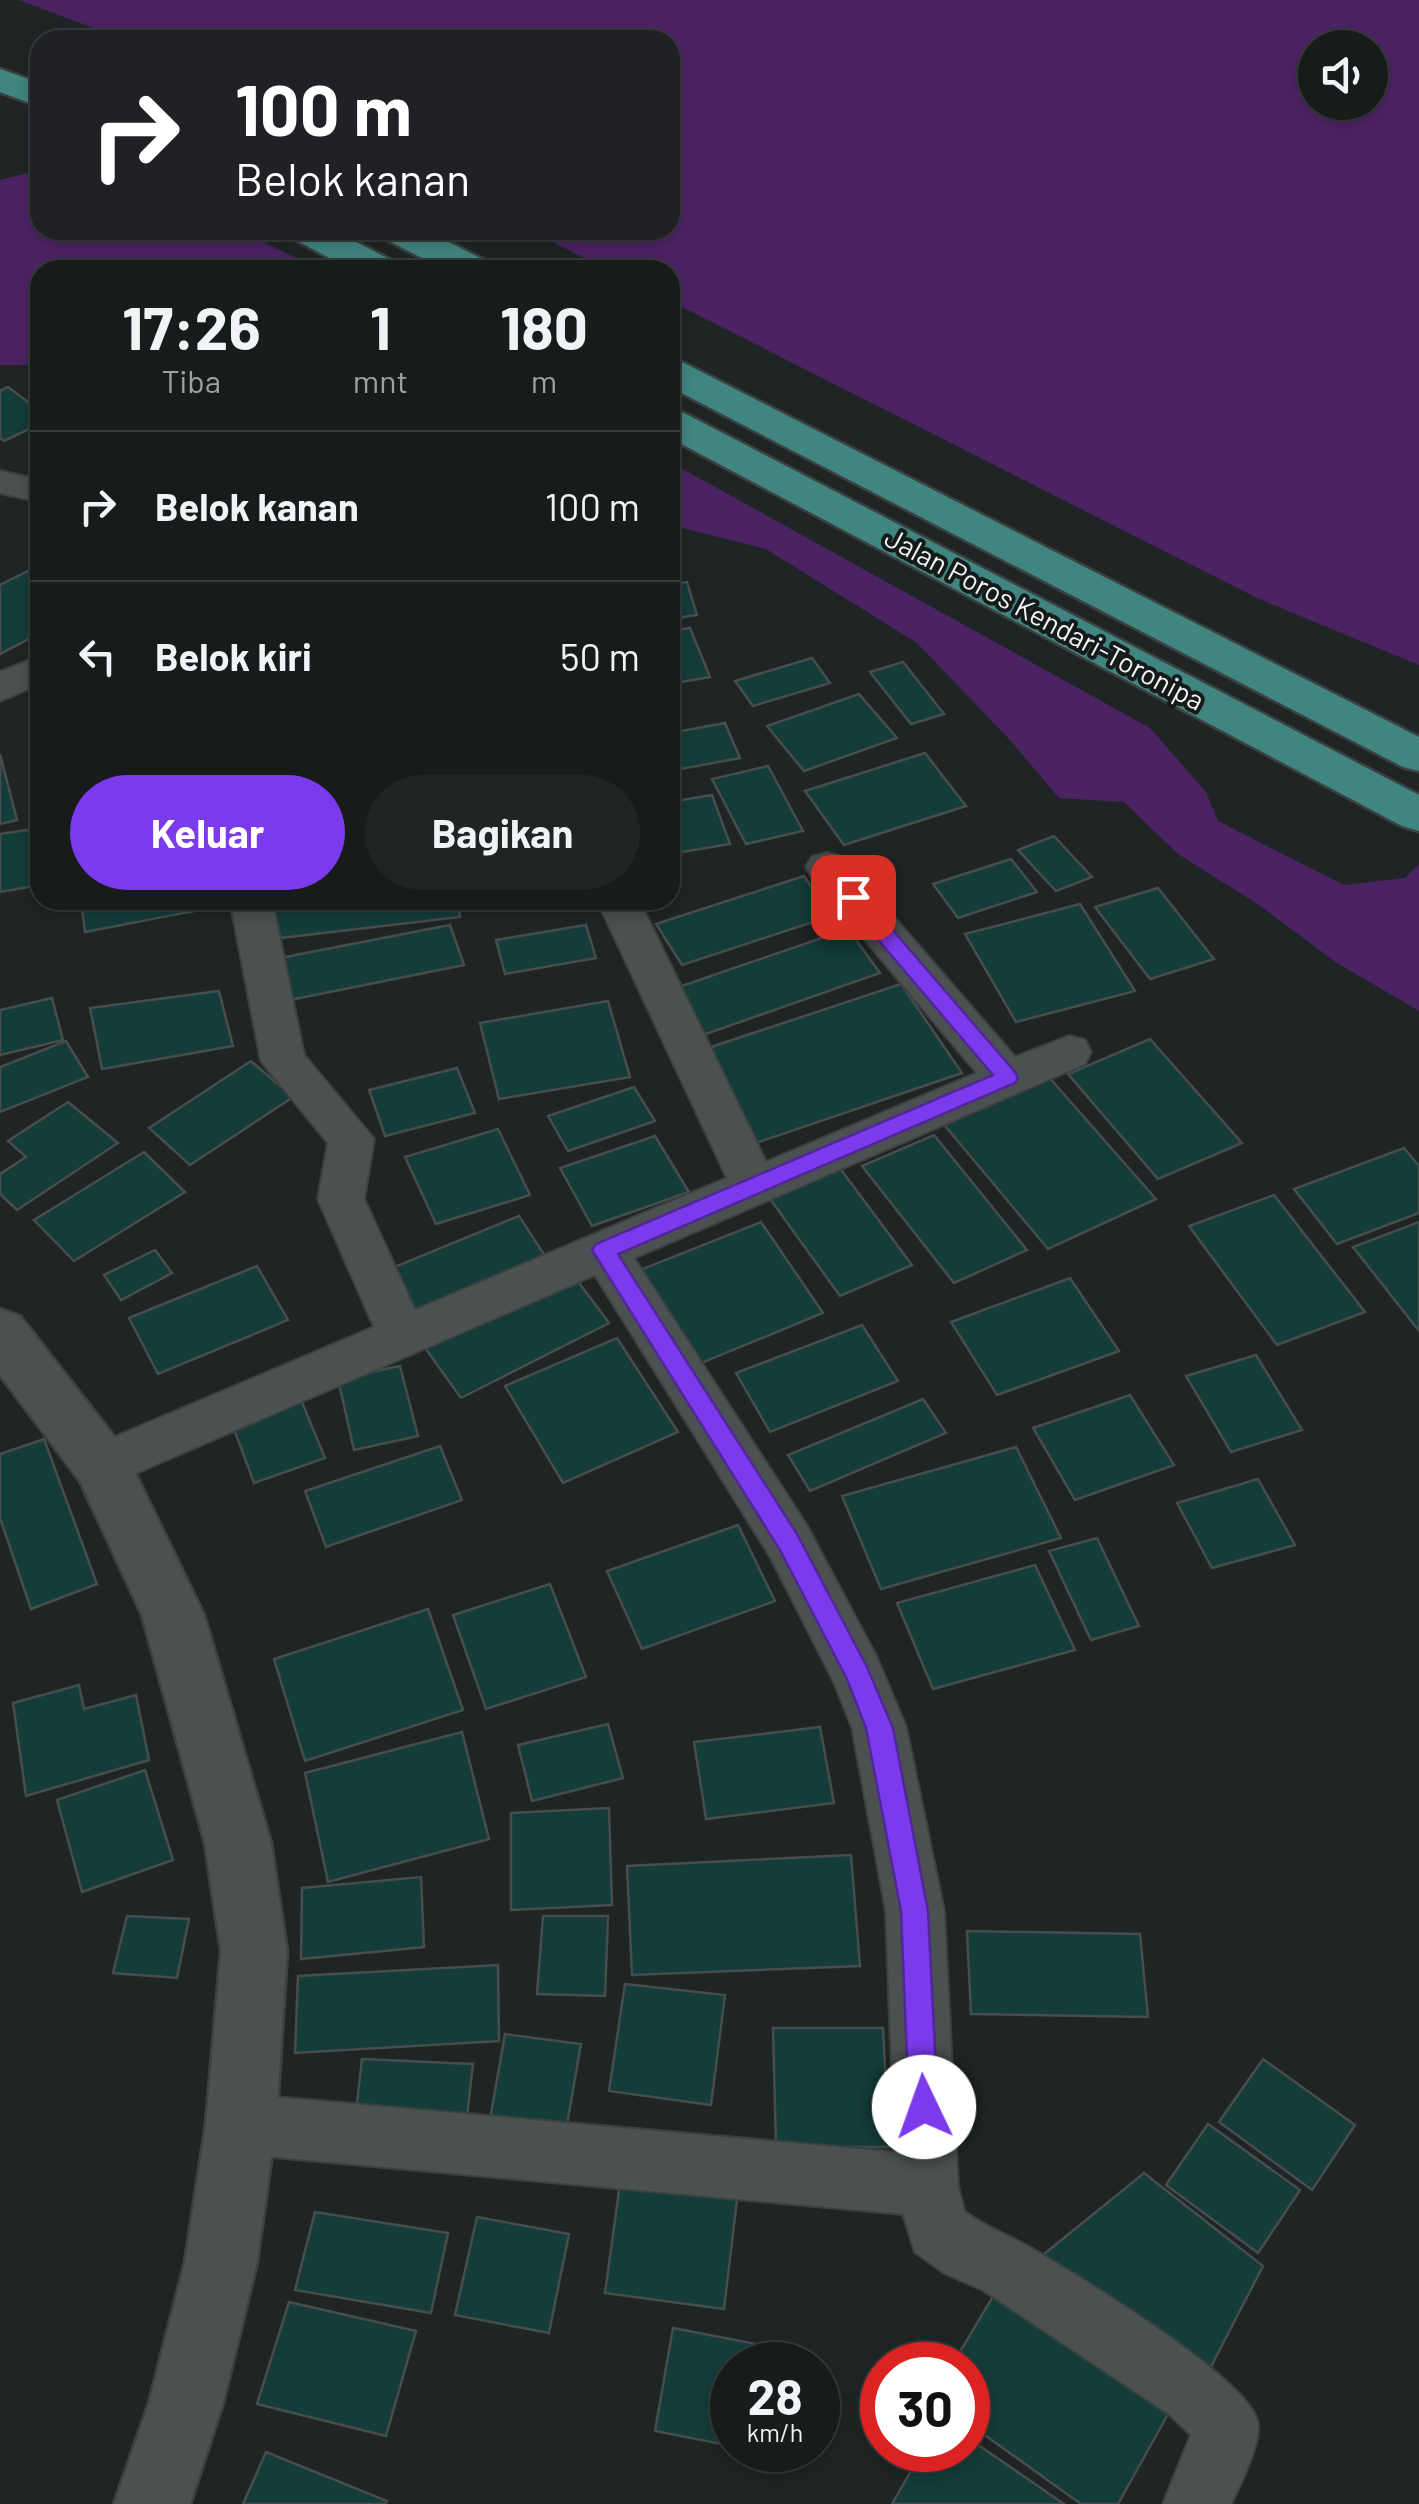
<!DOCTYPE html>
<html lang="id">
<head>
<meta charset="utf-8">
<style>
	body { margin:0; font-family:Barlow,sans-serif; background:#202524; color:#f1f3f6; height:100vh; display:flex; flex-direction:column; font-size:38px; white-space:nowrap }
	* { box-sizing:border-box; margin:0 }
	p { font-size:32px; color:#9ea1a3 }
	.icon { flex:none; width:55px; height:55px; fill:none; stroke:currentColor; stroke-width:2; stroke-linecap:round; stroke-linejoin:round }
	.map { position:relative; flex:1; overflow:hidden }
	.side { position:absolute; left:30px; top:260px; width:650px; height:650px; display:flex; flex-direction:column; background:#171c1b; border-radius:30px; box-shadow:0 5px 15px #0003,0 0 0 2px #363a3a }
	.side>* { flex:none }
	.guide { position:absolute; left:30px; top:30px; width:650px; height:210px; border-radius:30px; box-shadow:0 5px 15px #0003,0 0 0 2px #363a3a; background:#202124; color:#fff; overflow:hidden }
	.tools { position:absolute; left:1298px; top:30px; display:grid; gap:20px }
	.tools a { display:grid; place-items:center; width:90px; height:90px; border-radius:50%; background:#171c1b; box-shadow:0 5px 15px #0003,0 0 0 2px #363a3a; font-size:50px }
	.speed { position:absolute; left:710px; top:2342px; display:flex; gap:20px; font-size:50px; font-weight:700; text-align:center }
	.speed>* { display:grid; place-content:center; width:130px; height:130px; border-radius:50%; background:#171c1b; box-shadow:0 5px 15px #0003,0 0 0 2px #363a3a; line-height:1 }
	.speed small { font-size:25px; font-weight:400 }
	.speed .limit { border:15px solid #d22; background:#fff; color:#111 }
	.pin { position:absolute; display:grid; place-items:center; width:85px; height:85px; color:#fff; margin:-42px; border-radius:20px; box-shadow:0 5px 15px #0006 }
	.me { position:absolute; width:110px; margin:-55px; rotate:357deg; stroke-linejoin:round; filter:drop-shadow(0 0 8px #0008) }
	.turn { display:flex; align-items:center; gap:35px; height:210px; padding:0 40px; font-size:45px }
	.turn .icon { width:130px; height:130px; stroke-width:2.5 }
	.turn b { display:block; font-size:70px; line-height:85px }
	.eta { display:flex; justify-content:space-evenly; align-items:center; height:170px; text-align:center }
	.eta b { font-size:60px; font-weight:700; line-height:70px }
	.button { display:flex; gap:20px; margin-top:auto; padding:20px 40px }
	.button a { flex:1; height:115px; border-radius:60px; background:#7c3aed; color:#fff; font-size:40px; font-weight:700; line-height:115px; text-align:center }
	.button a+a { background:#202524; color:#f1f3f6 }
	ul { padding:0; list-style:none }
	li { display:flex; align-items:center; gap:30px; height:150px; padding:0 40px; border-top:2px solid #363a3a }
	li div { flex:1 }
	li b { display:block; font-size:38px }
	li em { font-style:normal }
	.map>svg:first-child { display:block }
	.water { fill:#4c2362; fill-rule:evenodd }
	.building { fill:#143c39; stroke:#474d4d; stroke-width:2.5 }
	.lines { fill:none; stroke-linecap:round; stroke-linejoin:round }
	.minor-casing { stroke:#3b4140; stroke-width:4 }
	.secondary-casing { stroke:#3b4140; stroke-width:5 }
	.primary-casing { stroke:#3b4140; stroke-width:5 }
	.minor { fill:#4a5150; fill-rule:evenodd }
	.secondary { fill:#4a5150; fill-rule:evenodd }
	.primary { fill:#418580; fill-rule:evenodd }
	.route { fill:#7c3aed; stroke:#51269a; stroke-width:2.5 }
	.labels { text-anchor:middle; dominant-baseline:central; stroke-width:8; stroke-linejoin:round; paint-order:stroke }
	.street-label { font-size:28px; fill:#f1f5f4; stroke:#151b1b }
</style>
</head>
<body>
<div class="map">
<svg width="1419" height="2504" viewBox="0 0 1419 2504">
	<rect width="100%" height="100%" fill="#1f2524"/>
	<g class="water">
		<path d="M19 0H1419V665L1259 599 670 301V270H608L529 230H670V40H125ZM1315 48H1370V102H1315Z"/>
		<path d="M40 170V230H239L320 270H40V365H0V180Z"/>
		<path d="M670 462 1150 728 1206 792 1218 821 1344 885 1405 878 1419 864V1011L1337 963 1259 905 1178 854 1124 802 1059 798 1011 741 917 643 766 549 670 525Z"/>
	</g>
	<g class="building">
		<path d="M8 387 40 411V424L4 441 0 438V391Z"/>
		<path d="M40 565V633L0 654V585Z"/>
		<path d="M687 582 697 615 670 619V584Z"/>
		<path d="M690 628 710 677 670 684V631Z"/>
		<path d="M812 658 830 683 753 706 735 681Z"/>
		<path d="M903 662 944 714 911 724 870 672Z"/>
		<path d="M859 694 897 738 804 771 767 726Z"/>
		<path d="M725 723 740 758 670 771V733Z"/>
		<path d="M925 753 966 806 844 845 805 791Z"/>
		<path d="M0 754 17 820 0 824Z"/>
		<path d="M768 766 803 831 746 844 712 779Z"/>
		<path d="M712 795 730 844 670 854V802Z"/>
		<path d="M40 828V885L0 892V834Z"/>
		<path d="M1054 836 1092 877 1056 891 1018 850Z"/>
		<path d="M1011 859 1037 892 958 918 933 884Z"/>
		<path d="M804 876 831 916 682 965 656 924Z"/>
		<path d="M1158 888 1214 959 1150 979 1095 907Z"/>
		<path d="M81 900H214L215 907 85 932Z"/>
		<path d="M269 900H457L460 917 272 939Z"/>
		<path d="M1080 904 1135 991 1016 1022 965 934Z"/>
		<path d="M450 925 464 965 285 1001 275 959Z"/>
		<path d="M586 925 596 958 505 974 496 940Z"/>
		<path d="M848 929 880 973 703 1035 673 989Z"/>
		<path d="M901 984 962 1073 756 1143 699 1051Z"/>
		<path d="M219 991 233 1046 102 1069 90 1008Z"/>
		<path d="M52 998 63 1040 0 1055V1010Z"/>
		<path d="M608 1001 630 1077 499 1099 480 1023Z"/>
		<path d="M1150 1039 1242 1143 1158 1179 1068 1074Z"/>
		<path d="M66 1041 88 1077 0 1112V1067Z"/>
		<path d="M251 1061 293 1097 190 1165 149 1128Z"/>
		<path d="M457 1068 475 1113 385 1136 369 1090Z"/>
		<path d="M1047 1075 1156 1199 1048 1249 941 1121Z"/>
		<path d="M634 1087 655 1121 568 1151 548 1116Z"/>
		<path d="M68 1102 118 1143 17 1210 0 1194V1174L26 1157 8 1141Z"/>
		<path d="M498 1129 530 1195 436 1224 405 1157Z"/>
		<path d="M934 1135 1027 1250 954 1283 862 1166Z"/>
		<path d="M655 1136 689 1192 592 1226 560 1168Z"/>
		<path d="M1404 1148 1419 1166V1213L1337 1244 1294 1189Z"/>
		<path d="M144 1152 185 1192 74 1261 34 1220Z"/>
		<path d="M839 1167 912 1265 840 1296 768 1196Z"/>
		<path d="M1274 1195 1365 1312 1277 1345 1189 1226Z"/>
		<path d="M519 1216 547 1259 412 1315 387 1270Z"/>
		<path d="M761 1222 823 1313 694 1366 635 1272Z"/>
		<path d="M1419 1222V1331L1353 1247Z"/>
		<path d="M155 1250 172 1273 121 1300 104 1275Z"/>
		<path d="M257 1266 288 1320 158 1374 129 1318Z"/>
		<path d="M571 1272 609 1323 461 1398 423 1345Z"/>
		<path d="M1070 1278 1119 1351 997 1395 951 1322Z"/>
		<path d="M862 1325 898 1381 770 1432 736 1373Z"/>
		<path d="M617 1338 678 1432 563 1483 505 1386Z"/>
		<path d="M1256 1355 1302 1430 1231 1452 1186 1376Z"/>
		<path d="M400 1366 418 1436 354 1450 338 1379Z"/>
		<path d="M297 1390 325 1458 254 1483 228 1413Z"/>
		<path d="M1130 1395 1174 1465 1075 1500 1033 1428Z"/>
		<path d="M923 1399 946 1433 810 1491 788 1455Z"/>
		<path d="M44 1439 97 1584 31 1609 0 1518V1454Z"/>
		<path d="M440 1446 462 1500 326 1547 305 1491Z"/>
		<path d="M1016 1447 1061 1538 881 1589 842 1496Z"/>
		<path d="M1258 1479 1295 1545 1212 1568 1177 1503Z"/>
		<path d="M738 1525 775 1601 642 1649 607 1571Z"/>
		<path d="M1097 1538 1139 1626 1091 1640 1049 1551Z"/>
		<path d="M1035 1565 1075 1650 933 1689 897 1603Z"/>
		<path d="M550 1584 586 1677 486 1709 453 1615Z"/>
		<path d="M428 1609 463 1710 305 1761 274 1659Z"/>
		<path d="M79 1685 84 1709 136 1695 149 1760 26 1796 13 1703Z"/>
		<path d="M608 1724 623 1778 532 1801 518 1745Z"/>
		<path d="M820 1727 834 1803 706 1819 694 1742Z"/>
		<path d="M462 1732 489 1839 328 1882 305 1773Z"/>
		<path d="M145 1770 173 1860 82 1892 57 1800Z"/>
		<path d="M609 1808 612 1905 511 1910V1813Z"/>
		<path d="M851 1855 860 1966 632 1975 627 1866Z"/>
		<path d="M421 1877 424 1947 301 1959 302 1888Z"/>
		<path d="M127 1916 189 1919 177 1978 113 1973Z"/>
		<path d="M543 1916H608L605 1996 537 1994Z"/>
		<path d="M967 1931 1140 1934 1148 2017 971 2014Z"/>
		<path d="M498 1965 499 2041 295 2053 298 1976Z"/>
		<path d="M625 1984 725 1995 711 2105 609 2091Z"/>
		<path d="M773 2028H883L889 2147H776Z"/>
		<path d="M505 2034 581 2044 565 2136 489 2125Z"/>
		<path d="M362 2059 473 2064 465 2134 354 2129Z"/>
		<path d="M1263 2059 1355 2125 1312 2190 1219 2122Z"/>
		<path d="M1208 2124 1300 2190 1258 2253 1166 2185Z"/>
		<path d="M622 2169 739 2183 724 2309 605 2293Z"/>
		<path d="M1144 2173 1263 2266 1199 2390 1022 2272Z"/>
		<path d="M315 2212 448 2233 431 2313 295 2290Z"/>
		<path d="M477 2217 569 2234 549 2333 455 2315Z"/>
		<path d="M1004 2278 1177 2398 1118 2504H1081L968 2423V2365H952Z"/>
		<path d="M289 2302 416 2331 386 2436 257 2404Z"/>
		<path d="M673 2328 808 2354 806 2365H732V2446L655 2431Z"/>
		<path d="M968 2438 1064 2504H892L923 2450H968Z"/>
		<path d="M266 2452 387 2501 385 2504H243Z"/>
	</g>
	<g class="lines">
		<g class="minor-casing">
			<g id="minor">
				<path d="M0 471 40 480V502L0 493Z"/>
				<path d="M40 656V684L0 701V672Z"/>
				<path d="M827 853 842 857 1015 1057 1069 1036 1085 1040 1091 1052 1085 1064 634 1258 807 1526 877 1658 906 1727 944 1911 958 2186 964 2211C985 2227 1008 2235 1031 2248 1073 2273 1254 2381 1258 2424 1260 2444 1240 2486 1231 2504H1163L1191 2435 1169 2414 983 2290 944 2273 915 2252 903 2214 241 2154 220 2145 211 2124 220 2103 241 2094 895 2152 886 1911 852 1727 834 1682 771 1558 595 1275 120 1480 102 1486 84 1480 77 1465 84 1450 374 1327 318 1199 328 1143 261 1061 230 900H272L304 1055 374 1139 364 1199 415 1310 727 1178 597 900H639L766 1162 977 1073 812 877 806 867 812 857Z"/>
			</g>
		</g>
		<g class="secondary-casing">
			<path id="secondary" d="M0 1309 20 1316 123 1448 204 1615 271 1843 287 1951 276 2124 257 2262 223 2403 190 2504H114L149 2403 185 2262 206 2124 221 1951 205 1843 142 1615 80 1481 0 1375Z"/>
		</g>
		<g class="primary-casing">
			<g id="primary">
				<path d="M0 69 40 83V107L0 92Z"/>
				<path d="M286 230H333L395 262 400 270H352L292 238Z"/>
				<path d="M377 230H425L488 262 493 270H445L383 238Z"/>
				<path d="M670 359 684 363 1419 737V771L1403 767 670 387Z"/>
				<path d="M670 410 684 413 1419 795V831L1402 826 670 438Z"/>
			</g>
		</g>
		<use href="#minor" class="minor"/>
		<use href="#secondary" class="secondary"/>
		<use href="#primary" class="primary"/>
	</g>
	<path class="route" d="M853 890 860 892 1015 1072 1018 1078 1015 1083 618 1254 797 1534 867 1667 893 1728 928 1911 938 2107 934 2117 924 2122 913 2117 909 2107 901 1911 866 1728 847 1679 780 1550 592 1250 596 1244 993 1075 846 902V892Z"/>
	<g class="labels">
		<g class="street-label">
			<text transform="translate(1045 618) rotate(28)">Jalan Poros Kendari-Toronipa</text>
		</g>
	</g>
</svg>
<div class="tools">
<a><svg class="icon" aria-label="sound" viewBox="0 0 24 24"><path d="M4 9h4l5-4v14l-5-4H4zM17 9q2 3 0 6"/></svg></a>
</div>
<div class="speed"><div>28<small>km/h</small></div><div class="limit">30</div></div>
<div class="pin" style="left:853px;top:897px;background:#d93025"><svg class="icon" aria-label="arrive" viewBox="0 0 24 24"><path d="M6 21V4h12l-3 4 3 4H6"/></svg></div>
<svg class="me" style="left:924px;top:2107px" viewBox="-20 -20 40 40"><circle r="19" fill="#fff"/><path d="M0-13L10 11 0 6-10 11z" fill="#7c3aed"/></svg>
<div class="guide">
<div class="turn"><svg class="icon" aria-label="right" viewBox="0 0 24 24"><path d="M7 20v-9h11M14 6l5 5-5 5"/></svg><div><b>100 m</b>Belok kanan</div></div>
</div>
<section class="side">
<div class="eta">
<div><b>17:26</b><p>Tiba</p></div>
<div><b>1</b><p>mnt</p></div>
<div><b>180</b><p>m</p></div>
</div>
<ul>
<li><svg class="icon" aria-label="right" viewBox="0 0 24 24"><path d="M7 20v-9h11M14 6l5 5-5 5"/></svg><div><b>Belok kanan</b></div><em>100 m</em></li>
<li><svg class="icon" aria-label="left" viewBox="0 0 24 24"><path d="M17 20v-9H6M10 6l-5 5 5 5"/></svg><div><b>Belok kiri</b></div><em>50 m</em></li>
</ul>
<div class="button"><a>Keluar</a><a>Bagikan</a></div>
</section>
</div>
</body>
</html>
